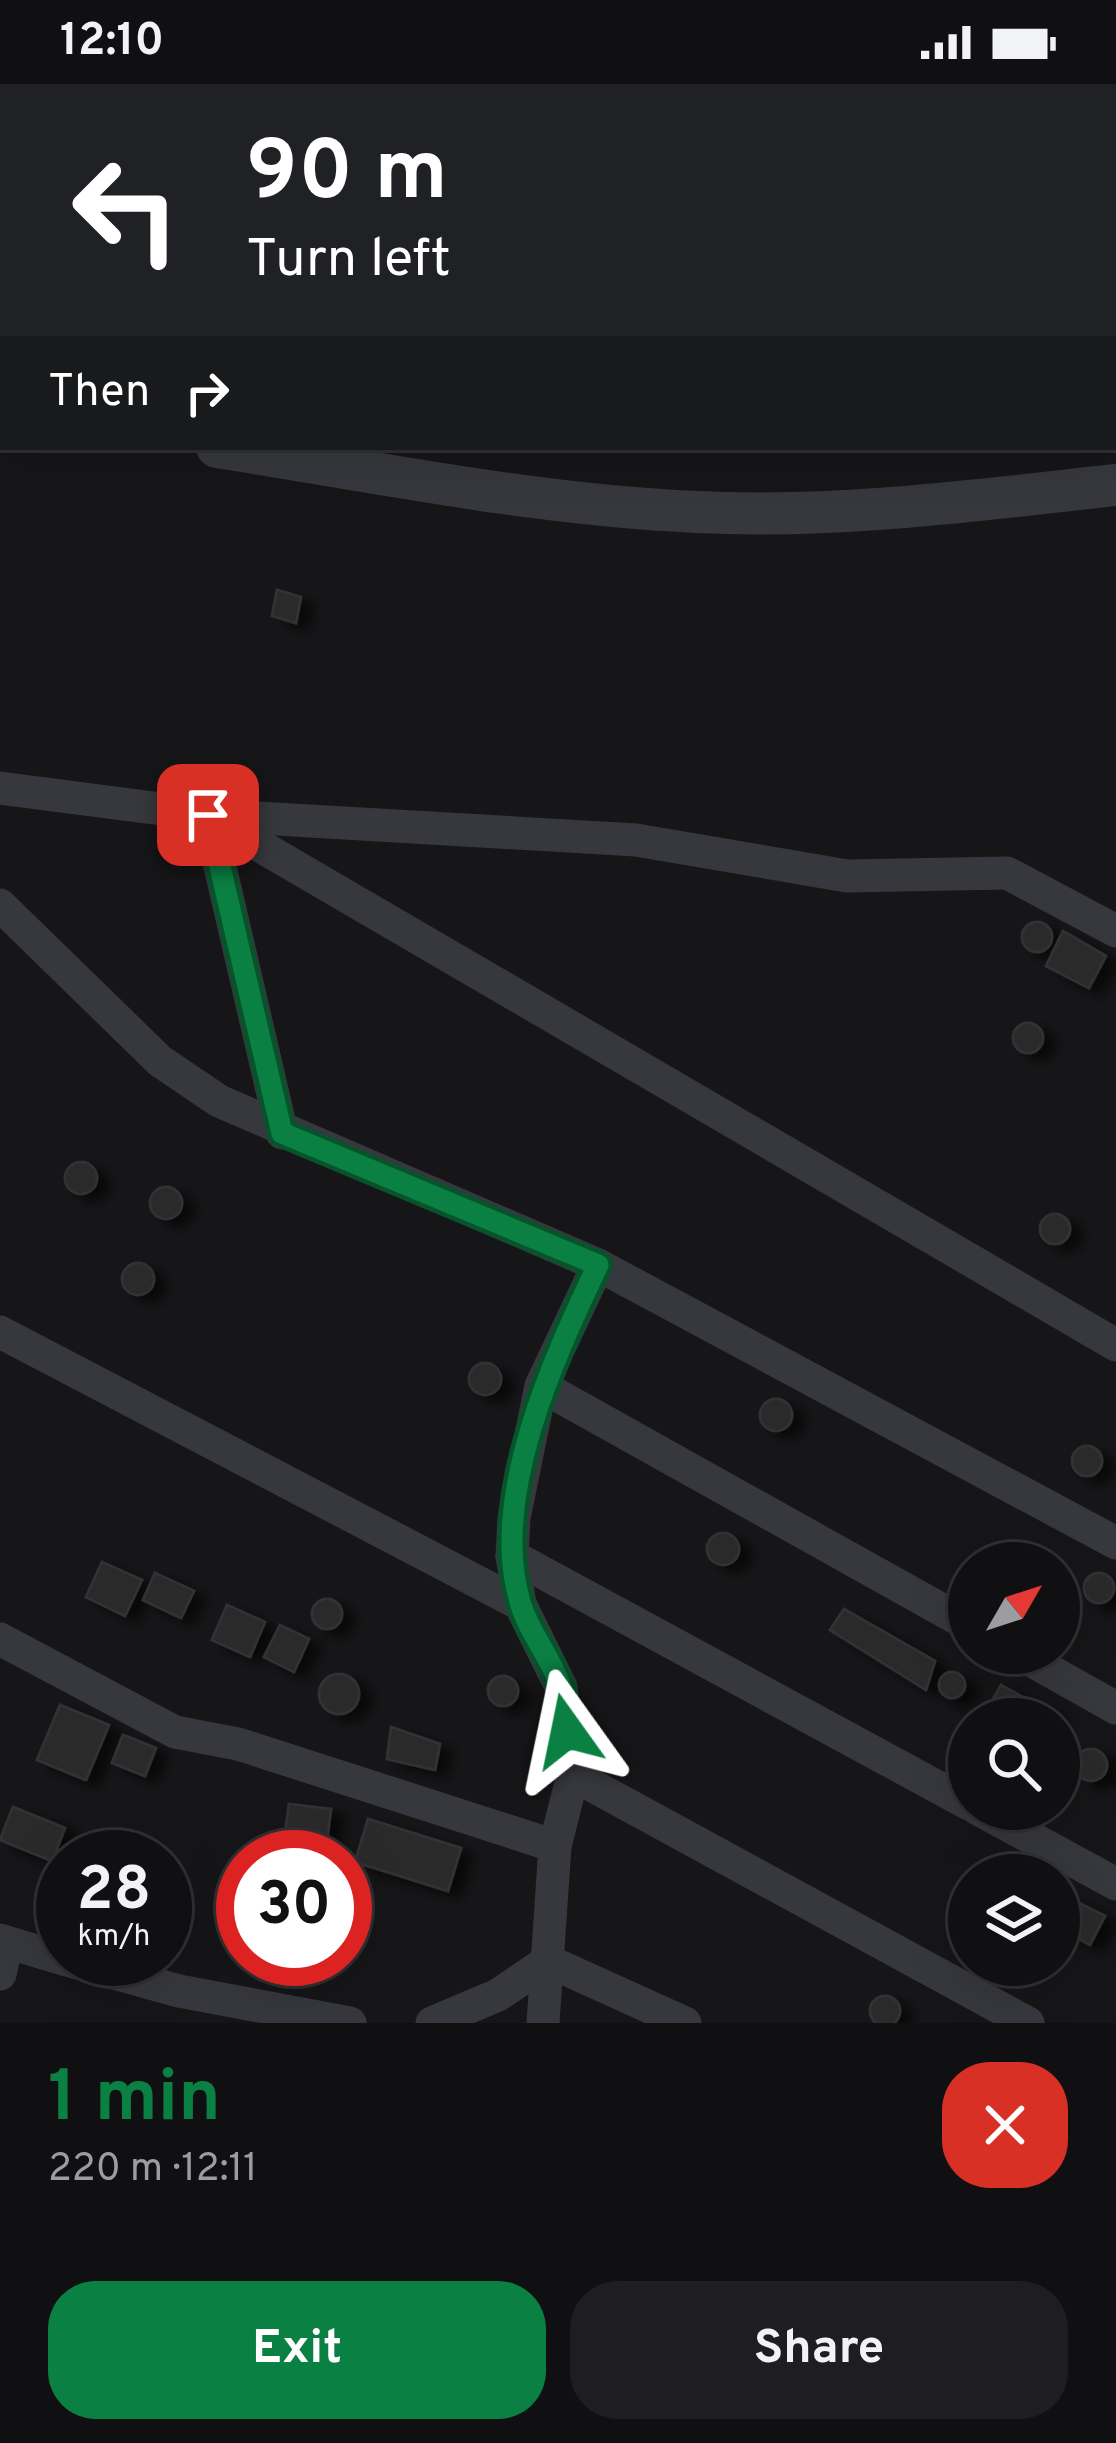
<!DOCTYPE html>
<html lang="en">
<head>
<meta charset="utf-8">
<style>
	body { margin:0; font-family:Overpass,sans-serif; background:#1e1e20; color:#f1f3f6; height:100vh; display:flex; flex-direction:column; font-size:45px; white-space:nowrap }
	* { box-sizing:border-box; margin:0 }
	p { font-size:39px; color:#9c9d9f }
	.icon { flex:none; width:66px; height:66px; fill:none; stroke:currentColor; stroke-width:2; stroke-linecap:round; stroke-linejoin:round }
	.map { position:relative; height:1939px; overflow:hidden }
	.side { display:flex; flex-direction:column; background:#101012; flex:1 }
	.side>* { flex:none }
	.hud { position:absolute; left:0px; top:0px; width:1116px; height:366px; box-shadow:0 12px 48px #0002,0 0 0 3px #303032; background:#202124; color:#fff; overflow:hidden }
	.needle { width:78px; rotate:51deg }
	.tools { position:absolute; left:948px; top:1458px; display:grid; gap:24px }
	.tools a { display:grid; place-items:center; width:132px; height:132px; border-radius:50%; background:#101012; box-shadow:0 12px 48px #0002,0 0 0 3px #303032; font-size:60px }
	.speed { position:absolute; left:36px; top:1746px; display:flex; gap:24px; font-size:60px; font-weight:700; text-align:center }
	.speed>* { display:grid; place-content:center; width:156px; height:156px; border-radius:50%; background:#101012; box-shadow:0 12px 48px #0002,0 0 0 3px #303032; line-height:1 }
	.speed small { font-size:30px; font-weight:400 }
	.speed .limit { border:18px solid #d22; background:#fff; color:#111 }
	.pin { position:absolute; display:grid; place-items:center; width:102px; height:102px; color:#fff; margin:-51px; border-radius:24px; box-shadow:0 6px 18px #0006 }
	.me { position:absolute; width:132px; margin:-66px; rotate:348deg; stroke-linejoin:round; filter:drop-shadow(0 0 9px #0008) }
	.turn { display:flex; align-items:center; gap:42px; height:252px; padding:0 48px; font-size:54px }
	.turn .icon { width:156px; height:156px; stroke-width:2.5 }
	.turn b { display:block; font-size:84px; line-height:102px }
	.then { display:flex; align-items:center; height:114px; padding:0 48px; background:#0003; gap:24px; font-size:45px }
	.round { display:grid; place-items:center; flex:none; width:126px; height:126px; border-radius:48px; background:#1e1e20 }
	.headline { display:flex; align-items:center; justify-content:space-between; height:204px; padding:0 48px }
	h1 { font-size:72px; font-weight:700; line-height:90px; color:#0b8043 }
	.primary-button { display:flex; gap:24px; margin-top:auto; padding:24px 48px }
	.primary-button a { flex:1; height:138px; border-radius:48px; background:#0b8043; color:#fff; font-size:48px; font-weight:700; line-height:138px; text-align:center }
	.primary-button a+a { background:#1e1e20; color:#f1f3f6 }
	.status { display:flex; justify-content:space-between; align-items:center; height:84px; padding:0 60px; background:#101012; direction:ltr }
	.status svg { height:33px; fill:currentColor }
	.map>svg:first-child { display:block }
	.building { fill:#29292c; stroke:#303034; stroke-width:3; filter:url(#shadow) }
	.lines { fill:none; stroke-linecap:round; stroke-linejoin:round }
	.minor { stroke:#37383d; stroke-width:33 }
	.tertiary { stroke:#37383d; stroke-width:42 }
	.route-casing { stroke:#07532c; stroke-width:30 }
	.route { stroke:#0b8043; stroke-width:21 }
</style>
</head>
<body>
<div class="status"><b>12:10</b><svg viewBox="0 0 49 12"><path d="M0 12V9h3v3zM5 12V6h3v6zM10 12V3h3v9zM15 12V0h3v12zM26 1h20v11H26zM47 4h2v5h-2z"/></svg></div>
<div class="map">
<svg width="1116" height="1939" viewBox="0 0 1116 1939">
	<defs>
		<filter id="shadow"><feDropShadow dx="12" dy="7" stdDeviation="6" flood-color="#0009"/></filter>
	</defs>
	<rect width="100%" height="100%" fill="#161618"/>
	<g class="building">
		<path d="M277 506 301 513 296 539 272 532Z"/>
		<circle cx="1037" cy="853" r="15"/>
		<path d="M1063 847 1106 872 1089 904 1046 882Z"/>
		<circle cx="1028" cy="954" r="15"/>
		<circle cx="81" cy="1094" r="16"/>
		<circle cx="166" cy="1119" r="16"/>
		<circle cx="1055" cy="1145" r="15"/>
		<circle cx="138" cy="1195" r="16"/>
		<circle cx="485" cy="1295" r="16"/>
		<circle cx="776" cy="1331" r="16"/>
		<circle cx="1087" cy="1377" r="15"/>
		<circle cx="723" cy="1465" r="16"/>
		<path d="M102 1478 142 1496 125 1532 86 1513Z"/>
		<circle cx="1099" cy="1504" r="15"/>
		<path d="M155 1489 194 1507 181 1534 143 1516Z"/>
		<circle cx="327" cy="1530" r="15"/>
		<path d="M227 1521 265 1538 250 1573 212 1556Z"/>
		<path d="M844 1525 935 1577 926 1606 830 1546Z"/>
		<path d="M280 1541 309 1555 294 1588 264 1573Z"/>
		<circle cx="952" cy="1601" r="13"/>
		<circle cx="339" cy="1610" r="20"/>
		<circle cx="503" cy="1607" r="15"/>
		<path d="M1001 1601 1059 1633 1058 1635H996L985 1629Z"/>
		<path d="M60 1621 109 1641 86 1696 37 1676Z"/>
		<path d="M391 1643 440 1660 435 1686 387 1675Z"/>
		<path d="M123 1651 156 1664 145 1692 112 1679Z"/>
		<circle cx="1091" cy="1681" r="16"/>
		<path d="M289 1720 331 1725 325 1773H282Z"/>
		<path d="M13 1723 65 1744 52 1777 0 1756Z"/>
		<path d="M368 1735 461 1764 448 1807 355 1778Z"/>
		<path d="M1063 1811 1105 1832 1090 1861 1059 1844Z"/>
		<circle cx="885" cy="1927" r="15"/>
	</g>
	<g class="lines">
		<g class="minor">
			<path d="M48 3V0"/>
			<path d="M1113 101H1116"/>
			<path d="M0 704 208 731 636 756 847 792 1007 789 1116 847"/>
			<path d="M208 731 282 1049"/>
			<path d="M214 735 1116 1261"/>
			<path d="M0 821 160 977 219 1017 598 1181 1116 1459"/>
			<path d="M0 1248 520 1520"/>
			<path d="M541 1302 969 1541"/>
			<path d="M512 1472 969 1720"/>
			<path d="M0 1555 175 1648 238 1660 555 1762"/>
			<path d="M1018 1569 1116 1624"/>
			<path d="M573 1691 1028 1939"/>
			<path d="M978 1725 1116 1800"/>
			<path d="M0 1856 63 1875"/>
			<path d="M64 1875 179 1907 350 1939"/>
			<path d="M0 1890 7 1859"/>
			<path d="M432 1939 498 1911 548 1877 685 1939"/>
			<path d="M543 1939 555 1762 573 1691 561 1603 520 1520 512 1472 514 1434 541 1302 598 1181"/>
		</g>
		<g class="tertiary">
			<path d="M0 318 3 319"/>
			<path d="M217 363C376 388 536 421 697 428 836 435 978 416 1116 401"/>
		</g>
	</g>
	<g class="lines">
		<g class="route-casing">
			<path id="route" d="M208 731 282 1049 598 1181C554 1273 489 1414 520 1518 528 1547 550 1572 560 1601 565 1615 565 1632 567 1647"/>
		</g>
		<use href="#route" class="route"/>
	</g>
</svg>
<div class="tools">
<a><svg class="needle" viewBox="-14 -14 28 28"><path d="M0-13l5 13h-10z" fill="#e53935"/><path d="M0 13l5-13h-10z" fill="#9c9d9f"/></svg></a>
<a><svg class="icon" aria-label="search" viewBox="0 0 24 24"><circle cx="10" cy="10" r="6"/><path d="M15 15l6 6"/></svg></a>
<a><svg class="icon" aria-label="layers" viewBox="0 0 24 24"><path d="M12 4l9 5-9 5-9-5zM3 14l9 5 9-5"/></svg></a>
</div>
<div class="speed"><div>28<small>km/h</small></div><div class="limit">30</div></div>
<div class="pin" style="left:208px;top:731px;background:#d93025"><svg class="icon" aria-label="arrive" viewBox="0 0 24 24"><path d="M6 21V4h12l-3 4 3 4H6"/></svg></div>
<svg class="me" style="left:567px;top:1647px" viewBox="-20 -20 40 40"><path d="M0-17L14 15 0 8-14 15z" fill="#0b8043" stroke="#fff" stroke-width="4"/></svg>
<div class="hud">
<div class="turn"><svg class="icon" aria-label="left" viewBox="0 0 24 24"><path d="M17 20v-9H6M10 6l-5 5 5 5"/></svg><div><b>90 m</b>Turn left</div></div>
<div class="then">Then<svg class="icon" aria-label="right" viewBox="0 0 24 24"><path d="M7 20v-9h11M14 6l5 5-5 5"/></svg></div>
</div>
</div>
<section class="side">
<div class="headline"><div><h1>1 min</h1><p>220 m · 12:11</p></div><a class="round" style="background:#d93025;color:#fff"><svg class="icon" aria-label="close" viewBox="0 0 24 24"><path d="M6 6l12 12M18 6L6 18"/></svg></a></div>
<div class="primary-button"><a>Exit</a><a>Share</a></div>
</section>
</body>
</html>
